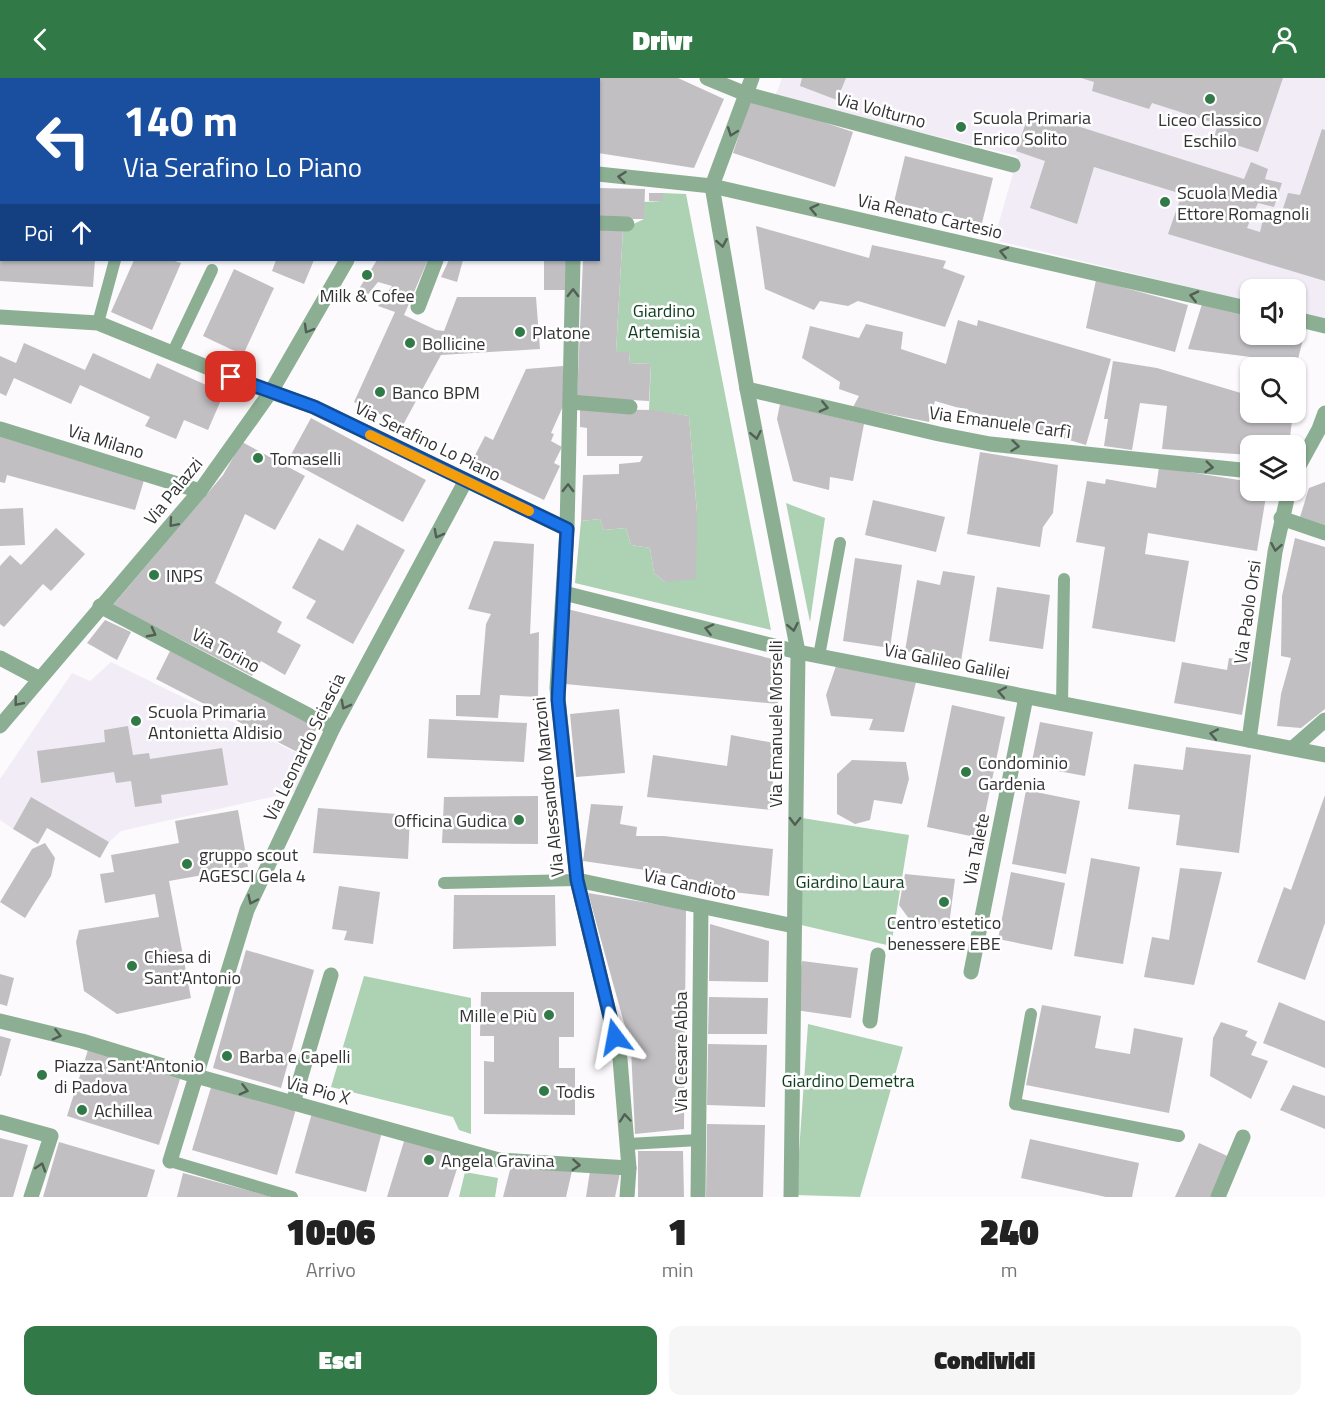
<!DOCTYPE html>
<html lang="it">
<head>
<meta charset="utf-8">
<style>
	body { margin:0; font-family:"Titillium Web",sans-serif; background:#f6f6f6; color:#222; height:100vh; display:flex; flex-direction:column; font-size:22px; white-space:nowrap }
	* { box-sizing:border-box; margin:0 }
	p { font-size:20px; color:#767676 }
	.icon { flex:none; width:33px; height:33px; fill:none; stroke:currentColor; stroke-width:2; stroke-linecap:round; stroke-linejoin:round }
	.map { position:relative; height:1119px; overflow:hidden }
	.drawer { display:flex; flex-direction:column; background:#fff; flex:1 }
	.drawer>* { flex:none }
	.top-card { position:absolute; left:0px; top:0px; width:600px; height:183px; box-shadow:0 2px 4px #0004; background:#1a4fa0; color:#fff; overflow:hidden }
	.controls { position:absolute; left:1240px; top:201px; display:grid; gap:12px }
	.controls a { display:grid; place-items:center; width:66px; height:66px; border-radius:12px; background:#fff; box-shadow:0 2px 4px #0004; font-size:30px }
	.pin { position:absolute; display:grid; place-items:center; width:51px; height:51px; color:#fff; margin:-26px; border-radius:12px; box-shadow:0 3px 9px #0006 }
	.me { position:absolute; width:66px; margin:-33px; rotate:347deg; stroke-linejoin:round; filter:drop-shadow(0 0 4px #0008) }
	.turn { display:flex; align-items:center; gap:21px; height:126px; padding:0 24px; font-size:27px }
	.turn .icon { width:78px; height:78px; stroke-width:2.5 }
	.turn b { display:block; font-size:42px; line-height:51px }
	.then { display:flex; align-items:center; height:57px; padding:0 24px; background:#0003; gap:12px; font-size:22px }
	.eta { display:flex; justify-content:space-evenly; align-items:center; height:102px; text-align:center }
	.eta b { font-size:36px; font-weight:800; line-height:42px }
	.primary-button { display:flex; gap:12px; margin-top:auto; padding:12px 24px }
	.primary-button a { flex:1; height:69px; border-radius:12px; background:#317a47; color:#fff; font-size:24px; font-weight:800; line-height:69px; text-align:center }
	.primary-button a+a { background:#f6f6f6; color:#222 }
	header { display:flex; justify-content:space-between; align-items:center; height:78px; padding:0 24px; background:#317a47; color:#fff; font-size:27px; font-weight:800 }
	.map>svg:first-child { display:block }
	.built { fill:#f2ecf6 }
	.green { fill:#acd1b3 }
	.building { fill:#c1bfc2 }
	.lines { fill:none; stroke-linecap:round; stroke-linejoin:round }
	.service { stroke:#8caf93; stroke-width:12 }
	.minor { stroke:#8caf93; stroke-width:15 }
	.tertiary { stroke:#8caf93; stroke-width:15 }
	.oneway { stroke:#535e55 }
	.route-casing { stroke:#114b97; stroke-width:15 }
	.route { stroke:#1a73e8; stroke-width:10 }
	.slow { stroke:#f59e0b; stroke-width:10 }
	.poi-dot { fill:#317a47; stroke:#fff; stroke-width:2 }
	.labels { text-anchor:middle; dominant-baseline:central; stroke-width:5; stroke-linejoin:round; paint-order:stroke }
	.street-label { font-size:18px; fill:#343334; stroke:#fff }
	.poi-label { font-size:18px; fill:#343334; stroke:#fff; text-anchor:start }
	.park-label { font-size:18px; fill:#0e3e1e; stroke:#fff }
</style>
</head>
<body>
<header><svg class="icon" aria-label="back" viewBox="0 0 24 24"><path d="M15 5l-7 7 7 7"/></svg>Drivr<svg class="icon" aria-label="person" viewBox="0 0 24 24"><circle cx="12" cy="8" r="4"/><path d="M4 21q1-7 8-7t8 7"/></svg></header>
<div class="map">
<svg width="1325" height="1119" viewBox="0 0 1325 1119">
	<rect width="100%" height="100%" fill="#fcfafd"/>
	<g class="built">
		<path d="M782 0H1325V242L1296 235V212H1251V224L994 162 1018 78 775 19Z"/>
		<path d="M111 584 313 683 303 712 121 753 109 764 31 719 13 751 0 742V701L72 595 90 603Z"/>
	</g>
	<g class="green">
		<path d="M0 0H292L2 2 0 31Z"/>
		<path d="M663 115 686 116 771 552 575 505 581 443 600 441 604 452 626 450 631 467 650 470 654 495 665 504 697 435 689 338 649 332 651 286 629 285 630 274H616L623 151 644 141V124L662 123Z"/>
		<path d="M786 425 825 440 810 544Z"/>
		<path d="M802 740 909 757 891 868 797 846Z"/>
		<path d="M364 898 471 920V1056L459 1052 453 1039 331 1009Z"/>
		<path d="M808 946 903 969 860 1119 796 1117Z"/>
		<path d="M465 1094 498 1100 495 1119H459Z"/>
	</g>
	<g class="building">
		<path d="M598 0H678L724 21 694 90 598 75Z"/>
		<path d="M802 0H846L837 22 800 8Z"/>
		<path d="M1081 0H1283L1258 74 1214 60 1218 46 1152 25 1149 31 1092 13 1094 4Z"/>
		<path d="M751 20 853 54 835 109 733 75Z"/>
		<path d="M1030 33 1244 101 1251 84 1268 91 1265 101 1282 105 1274 129 1258 125 1252 138 1247 150 1260 154 1263 141 1278 146 1288 115 1300 117 1322 51 1325 52V203L1168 156 1182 116 1094 89 1077 146 1030 130 1045 83 1016 73Z"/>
		<path d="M905 78 993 100 982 145 894 124Z"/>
		<path d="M598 110 645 111 644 141H598Z"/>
		<rect x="649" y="115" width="14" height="8"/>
		<path d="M756 148 869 180 872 167 946 183 943 190 965 198 945 249 858 223 848 228 820 223 814 232 765 211Z"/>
		<path d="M598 150 623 151 616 274H630L629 285 651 286 649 323 577 319 583 182H598Z"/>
		<path d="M0 182H95L93 209 0 203Z"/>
		<path d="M134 182H172L181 185 152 252 111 234Z"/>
		<path d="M276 182H314L304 206 272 193Z"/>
		<path d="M377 182H428L404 237 436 252 444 253 457 219H536L540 271 441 277 403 347 354 324 395 234 378 228 392 208 378 204 366 219 357 214Z"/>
		<path d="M449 182H463L457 204 441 199Z"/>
		<path d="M544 182H569L570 212H544Z"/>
		<path d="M234 191 274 210 243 277 203 258Z"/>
		<path d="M1096 202 1188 227 1175 274 1086 250Z"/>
		<path d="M1202 226 1251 237V256H1296V247L1306 249 1297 285 1188 271Z"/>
		<path d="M958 242 977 248 978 242 1111 281 1086 367 935 323 929 344 853 329 859 318 839 311 840 304 802 280 810 248 859 260 866 246 903 254 901 271 946 286Z"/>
		<path d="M24 265 85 292 93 275 150 301 157 285 224 315 208 352 184 342 176 361 145 348 150 339 80 307 71 326 14 300 6 318 0 315V278L16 285Z"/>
		<path d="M1113 283 1157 290 1251 318V334H1293L1289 368H1251V377L1162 371 1167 328 1140 325 1132 372 1104 368 1108 341H1104Z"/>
		<path d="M563 288 564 326 551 355 554 356 551 363 562 369 554 385 560 388 544 422 470 387 485 358 493 362 526 291Z"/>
		<path d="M780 326 864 346 853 403 830 399 829 412 793 403 777 341Z"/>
		<path d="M580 331 653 332 689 338 697 435 696 501 665 504 654 495 650 470 631 467 626 450 604 452 600 441 581 443 583 397 619 396V386L640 384 643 378H587V350L580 349Z"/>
		<path d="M311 340 426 402 403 444 288 382Z"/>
		<path d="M0 356 145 399 135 432 7 397 5 405 0 404Z"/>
		<path d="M242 364 305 398 275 452 245 436 215 505 282 544 277 554 301 567 285 597 261 583 252 598 113 527 223 397Z"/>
		<path d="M980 374 1058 387 1053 435 1043 449 1040 469 967 456Z"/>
		<path d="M1159 389 1251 404V412H1267L1257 473 1148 455 1145 476 1189 483 1175 564 1092 550 1105 469 1076 464 1087 403 1105 406 1106 401 1156 410Z"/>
		<path d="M1325 404V447L1300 439 1309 410Z"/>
		<path d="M873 422 945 439 936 474 865 457Z"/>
		<path d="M23 430 25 467 0 468V431Z"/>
		<path d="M357 446 405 472 353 566 306 540 316 523 292 510 319 460 343 473Z"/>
		<path d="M56 450 85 476 51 513 43 506 4 549 0 546V488L10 477 21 487Z"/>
		<path d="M1295 460 1325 469V631L1301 650 1277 648 1281 616 1291 580 1281 578 1282 518Z"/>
		<path d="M494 463 534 466 530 556 539 554 538 619 500 617 498 640 456 638V617H480L486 546 491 536 468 531Z"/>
		<path d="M855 480 902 487 890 570 843 563Z"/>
		<path d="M943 493 975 498 961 583 905 573 917 502 940 507Z"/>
		<path d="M997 509 1050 517 1043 571 989 563Z"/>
		<path d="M567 531 781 583 778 626 565 606Z"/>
		<path d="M105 542 131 554 117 582 87 565Z"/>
		<path d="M170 573 317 649 305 678 156 601Z"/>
		<path d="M1229 580 1251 584 1242 637 1174 625 1182 584 1227 592Z"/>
		<path d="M836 588 916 604 904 654 869 652 873 641 831 638 826 617Z"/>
		<path d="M952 627 1005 639 980 760 927 749Z"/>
		<path d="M619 631 625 695 576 699 570 636Z"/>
		<path d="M429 641 527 645 524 684 427 680Z"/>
		<path d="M1040 644 1093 654 1085 698 1031 688Z"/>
		<path d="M128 648 133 677 149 675 150 681 222 670 228 707 161 717 162 725 135 729 131 703 116 705 114 694 41 705 37 673 105 664 104 652Z"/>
		<path d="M731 657 774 665 772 732 647 719 653 677 727 688Z"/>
		<path d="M1186 669 1251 677 1239 775 1176 767 1180 737 1128 731 1134 686 1183 692Z"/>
		<path d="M852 682 906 684 909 701 902 726 874 722 870 742 855 746 837 736V696Z"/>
		<path d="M1026 712 1080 723 1066 796 1012 786Z"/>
		<path d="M1325 717V845L1305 902 1257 884 1284 809 1291 812Z"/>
		<path d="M538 718V766L442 765 444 719Z"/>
		<path d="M31 719 109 764 100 780 47 750 38 766 13 751Z"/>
		<path d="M591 726 623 728 620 746 637 749 636 758H664L773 771 769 818 687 809 686 798 583 783Z"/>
		<path d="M318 730 410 737 408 781 313 775Z"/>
		<path d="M238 732 248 789 169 803 191 920 117 936 84 913 76 864 79 852 159 839 155 816 105 825 100 796 114 794 111 777 179 765 175 743Z"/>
		<path d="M45 765 55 780 51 798 25 840 0 824 32 771Z"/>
		<path d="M1091 780 1140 789 1123 886 1074 878Z"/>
		<path d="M1180 790 1222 794 1194 907 1144 899 1152 859 1169 862Z"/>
		<path d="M1011 794 1065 805 1052 872 998 861Z"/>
		<path d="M905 796 955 801 949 847 912 845 899 827Z"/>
		<path d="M339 808 380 814 373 866 344 862 347 853 332 851Z"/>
		<path d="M588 815 686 831 684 1051 635 1056 631 970Z"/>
		<path d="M454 817H555L556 868 453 871Z"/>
		<path d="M710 846 769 863 768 904 709 903Z"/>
		<path d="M246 872 314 892 281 1010 213 990Z"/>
		<path d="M802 883 858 890 851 940 795 932Z"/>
		<path d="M0 896 14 900 7 928 0 926Z"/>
		<path d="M481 914H574V959H559V990H575V1037L484 1036V983L494 984V958H480Z"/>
		<path d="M709 919 768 920 767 956H708Z"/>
		<path d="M1279 924 1325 943V990L1263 965Z"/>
		<path d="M1042 927 1101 938 1095 970 1130 976 1134 950 1183 960 1169 1035 1026 1007Z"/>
		<path d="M1221 944 1248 953 1245 958 1257 964 1251 977 1268 983 1251 1021 1210 998 1213 960Z"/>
		<path d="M0 958 11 961 1 998H0Z"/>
		<path d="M708 966 767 967 765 1029 707 1027Z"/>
		<path d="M88 972 180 1001 159 1067 67 1038Z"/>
		<path d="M212 1006 296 1031 277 1097 192 1072Z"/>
		<path d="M1293 1007 1325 1018V1051L1280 1032Z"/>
		<path d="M312 1035 382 1054 366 1114 295 1095Z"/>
		<path d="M707 1046 765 1047 763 1119H706Z"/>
		<path d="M0 1060 28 1067 13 1119H0Z"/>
		<path d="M405 1060 461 1078 448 1119H387Z"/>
		<path d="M1030 1061 1139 1085 1132 1119H1106L1021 1100Z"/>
		<path d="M59 1064 155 1092 147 1119H43Z"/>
		<path d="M1199 1065 1234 1081 1217 1119H1175Z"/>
		<path d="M638 1073H683L684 1119H638Z"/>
		<path d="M511 1088 572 1093 566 1119H503Z"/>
		<path d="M590 1093 620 1095 615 1119H586Z"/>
		<path d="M183 1095 269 1118V1119H177Z"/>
	</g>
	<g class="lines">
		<g class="service">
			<path d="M98 245 115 182"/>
			<path d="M172 276 212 192"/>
			<path d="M819 578 840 465"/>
			<path d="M1062 627 1064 501"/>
			<path d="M444 805 577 802"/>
			<path d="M1031 936 1015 1026 1179 1058"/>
			<path d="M628 1066 699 1062"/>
			<path d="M170 1083 292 1119"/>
		</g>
		<g class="minor">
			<path d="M707 0 746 16 1013 87"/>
			<path d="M752 0 712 108 747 311 798 574 791 1119"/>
			<path d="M598 96 712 108 1251 231"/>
			<path d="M598 145 627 146"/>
			<path d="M418 229 436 182"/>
			<path d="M0 239 98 245 251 307 314 329 567 451"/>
			<path d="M1296 241 1325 248"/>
			<path d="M747 311 939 356 990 366 1251 393"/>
			<path d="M570 324 630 329"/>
			<path d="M0 351 200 413"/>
			<path d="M1296 393 1319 351 1325 335"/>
			<path d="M1281 440 1325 455"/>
			<path d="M564 515 798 574 1325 677"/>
			<path d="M100 528 333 650"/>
			<path d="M0 580 38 600"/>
			<path d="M1249 662 1275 474 1289 412"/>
			<path d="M1293 670 1325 642"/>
			<path d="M577 802 794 848"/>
			<path d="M971 894 1026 619"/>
			<path d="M0 943 82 963 196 998 499 1082 629 1090"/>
			<path d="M870 943 878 877"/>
			<path d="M293 1025 331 897"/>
			<path d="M0 1044 51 1058 31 1119"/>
			<path d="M170 1083 247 832 333 650 465 404"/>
			<path d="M698 1119 701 829"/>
			<path d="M1218 1119 1243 1059"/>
		</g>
		<g class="tertiary">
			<path d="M455 2 456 0"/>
			<path d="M578 2V0"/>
			<path d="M0 52H2"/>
			<path d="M573 182 567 451 557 610 577 802 620 981 629 1090 627 1119"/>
			<path d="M0 648 200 413 272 312 347 182"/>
		</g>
	</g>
	<defs><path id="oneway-chevron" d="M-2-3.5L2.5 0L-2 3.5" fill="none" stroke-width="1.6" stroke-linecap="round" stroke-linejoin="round" transform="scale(1.5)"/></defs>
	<g class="oneway">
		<use href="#oneway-chevron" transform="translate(732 54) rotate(110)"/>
		<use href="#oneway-chevron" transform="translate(622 99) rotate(-174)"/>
		<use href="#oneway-chevron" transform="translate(814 131) rotate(-167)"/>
		<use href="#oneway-chevron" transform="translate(722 165) rotate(80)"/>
		<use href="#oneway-chevron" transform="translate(1004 174) rotate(-167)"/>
		<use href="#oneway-chevron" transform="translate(573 215) rotate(-89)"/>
		<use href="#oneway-chevron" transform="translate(1194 218) rotate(-167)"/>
		<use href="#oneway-chevron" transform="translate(308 251) rotate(120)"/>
		<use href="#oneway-chevron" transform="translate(824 329) rotate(13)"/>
		<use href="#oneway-chevron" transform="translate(756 357) rotate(79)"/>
		<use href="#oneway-chevron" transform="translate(1015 368) rotate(6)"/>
		<use href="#oneway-chevron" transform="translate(1209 389) rotate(6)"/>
		<use href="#oneway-chevron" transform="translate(568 410) rotate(-89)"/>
		<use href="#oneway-chevron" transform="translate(173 445) rotate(131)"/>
		<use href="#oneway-chevron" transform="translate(438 456) rotate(118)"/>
		<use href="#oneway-chevron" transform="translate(1276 469) rotate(100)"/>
		<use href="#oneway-chevron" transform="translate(793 549) rotate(79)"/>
		<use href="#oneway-chevron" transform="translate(709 551) rotate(-166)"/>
		<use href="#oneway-chevron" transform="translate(152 555) rotate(28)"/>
		<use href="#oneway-chevron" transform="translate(1002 614) rotate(-169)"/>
		<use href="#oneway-chevron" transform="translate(18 624) rotate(129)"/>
		<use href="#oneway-chevron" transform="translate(345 627) rotate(118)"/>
		<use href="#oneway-chevron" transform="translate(1214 656) rotate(-169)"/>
		<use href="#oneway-chevron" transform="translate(795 743) rotate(91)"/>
		<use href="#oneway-chevron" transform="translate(252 822) rotate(115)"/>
		<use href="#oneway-chevron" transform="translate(57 957) rotate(14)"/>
		<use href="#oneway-chevron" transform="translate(244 1012) rotate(15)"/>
		<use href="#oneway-chevron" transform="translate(625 1040) rotate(-95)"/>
		<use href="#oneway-chevron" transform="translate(576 1087) rotate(4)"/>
		<use href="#oneway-chevron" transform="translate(41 1089) rotate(-72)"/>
	</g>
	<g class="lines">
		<g class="route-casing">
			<path id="route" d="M231 299 314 329 567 451 558 622 577 802 615 959"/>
		</g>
		<use href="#route" class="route"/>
		<path class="slow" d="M370 357 529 433"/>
	</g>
	<g class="poi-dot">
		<circle cx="1210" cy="21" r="6"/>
		<circle cx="961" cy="49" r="6"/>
		<circle cx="1165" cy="124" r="6"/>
		<circle cx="367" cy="197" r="6"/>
		<circle cx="520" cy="254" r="6"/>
		<circle cx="410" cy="265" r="6"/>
		<circle cx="380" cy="314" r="6"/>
		<circle cx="258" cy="380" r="6"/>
		<circle cx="154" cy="497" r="6"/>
		<circle cx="136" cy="643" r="6"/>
		<circle cx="966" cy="694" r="6"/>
		<circle cx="519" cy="742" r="6"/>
		<circle cx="187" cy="786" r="6"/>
		<circle cx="944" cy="824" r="6"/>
		<circle cx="132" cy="888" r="6"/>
		<circle cx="549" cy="937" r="6"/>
		<circle cx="227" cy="978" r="6"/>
		<circle cx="42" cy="997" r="6"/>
		<circle cx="544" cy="1013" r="6"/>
		<circle cx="82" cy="1032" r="6"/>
		<circle cx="429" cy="1082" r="6"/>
	</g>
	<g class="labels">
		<g class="street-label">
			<text transform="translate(881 32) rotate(15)">Via Volturno</text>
			<text transform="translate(930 138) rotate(13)">Via Renato Cartesio</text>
			<text transform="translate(1000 344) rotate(8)">Via Emanuele Carfì</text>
			<text transform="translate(106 363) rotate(17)">Via Milano</text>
			<text transform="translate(428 363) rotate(26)">Via Serafino Lo Piano</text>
			<text transform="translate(173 413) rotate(-51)">Via Palazzi</text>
			<text transform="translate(1247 534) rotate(-82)">Via Paolo Orsi</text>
			<text transform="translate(226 572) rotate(28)">Via Torino</text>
			<text transform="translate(947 583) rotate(11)">Via Galileo Galilei</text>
			<text transform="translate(775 646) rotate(-90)">Via Emanuele Morselli</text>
			<text transform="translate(304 669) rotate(-64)">Via Leonardo Sciascia</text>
			<text transform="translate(548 709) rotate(-96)">Via Alessandro Manzoni</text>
			<text transform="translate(976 771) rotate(-79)">Via Talete</text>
			<text transform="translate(690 806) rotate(12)">Via Candioto</text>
			<text transform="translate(680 974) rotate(-90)">Via Cesare Abba</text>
			<text transform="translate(318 1012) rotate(15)">Via Pio X</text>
		</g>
		<g class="poi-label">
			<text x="973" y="39">Scuola Primaria<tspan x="973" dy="21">Enrico Solito</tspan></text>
			<text x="1210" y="41" text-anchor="middle">Liceo Classico<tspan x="1210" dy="21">Eschilo</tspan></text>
			<text x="1177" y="114">Scuola Media<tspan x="1177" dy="21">Ettore Romagnoli</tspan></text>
			<text x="367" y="217" text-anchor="middle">Milk &amp; Cofee</text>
			<text x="532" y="254">Platone</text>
			<text x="422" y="265">Bollicine</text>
			<text x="392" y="314">Banco BPM</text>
			<text x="270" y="380">Tomaselli</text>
			<text x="166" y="497">INPS</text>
			<text x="148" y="633">Scuola Primaria<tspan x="148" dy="21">Antonietta Aldisio</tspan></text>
			<text x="978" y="684">Condominio<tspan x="978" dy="21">Gardenia</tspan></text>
			<text x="507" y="742" text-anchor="end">Officina Gudica</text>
			<text x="199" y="776">gruppo scout<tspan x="199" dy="21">AGESCI Gela 4</tspan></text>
			<text x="944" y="844" text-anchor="middle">Centro estetico<tspan x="944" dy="21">benessere EBE</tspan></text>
			<text x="144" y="878">Chiesa di<tspan x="144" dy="21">Sant'Antonio</tspan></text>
			<text x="537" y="937" text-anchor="end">Mille e Più</text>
			<text x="239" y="978">Barba e Capelli</text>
			<text x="54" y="987">Piazza Sant'Antonio<tspan x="54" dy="21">di Padova</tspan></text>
			<text x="556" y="1013">Todis</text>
			<text x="94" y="1032">Achillea</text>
			<text x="441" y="1082">Angela Gravina</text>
		</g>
		<g class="park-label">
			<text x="664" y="232">Giardino<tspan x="664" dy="21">Artemisia</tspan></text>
			<text x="850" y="803">Giardino Laura</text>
			<text x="848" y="1002">Giardino Demetra</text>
		</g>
	</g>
</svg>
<div class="controls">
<a><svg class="icon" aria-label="sound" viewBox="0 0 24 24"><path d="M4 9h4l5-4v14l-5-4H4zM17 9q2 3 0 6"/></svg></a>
<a><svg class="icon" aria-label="search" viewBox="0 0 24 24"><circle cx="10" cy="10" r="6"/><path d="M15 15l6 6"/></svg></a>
<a><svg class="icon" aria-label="layers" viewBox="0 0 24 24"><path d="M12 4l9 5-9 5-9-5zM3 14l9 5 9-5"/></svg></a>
</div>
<div class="pin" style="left:231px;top:299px;background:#d93025"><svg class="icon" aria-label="arrive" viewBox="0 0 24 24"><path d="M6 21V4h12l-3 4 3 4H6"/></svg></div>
<svg class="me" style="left:615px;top:959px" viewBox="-20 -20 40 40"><path d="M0-17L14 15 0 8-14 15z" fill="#1a73e8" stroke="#fff" stroke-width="4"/></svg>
<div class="top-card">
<div class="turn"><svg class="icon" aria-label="left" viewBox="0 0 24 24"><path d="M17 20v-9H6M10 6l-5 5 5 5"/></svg><div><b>140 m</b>Via Serafino Lo Piano</div></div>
<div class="then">Poi<svg class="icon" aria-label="ahead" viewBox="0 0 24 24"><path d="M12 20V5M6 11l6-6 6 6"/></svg></div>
</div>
</div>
<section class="drawer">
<div class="eta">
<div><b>10:06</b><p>Arrivo</p></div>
<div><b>1</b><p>min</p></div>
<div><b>240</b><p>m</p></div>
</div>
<div class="primary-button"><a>Esci</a><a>Condividi</a></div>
</section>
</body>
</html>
